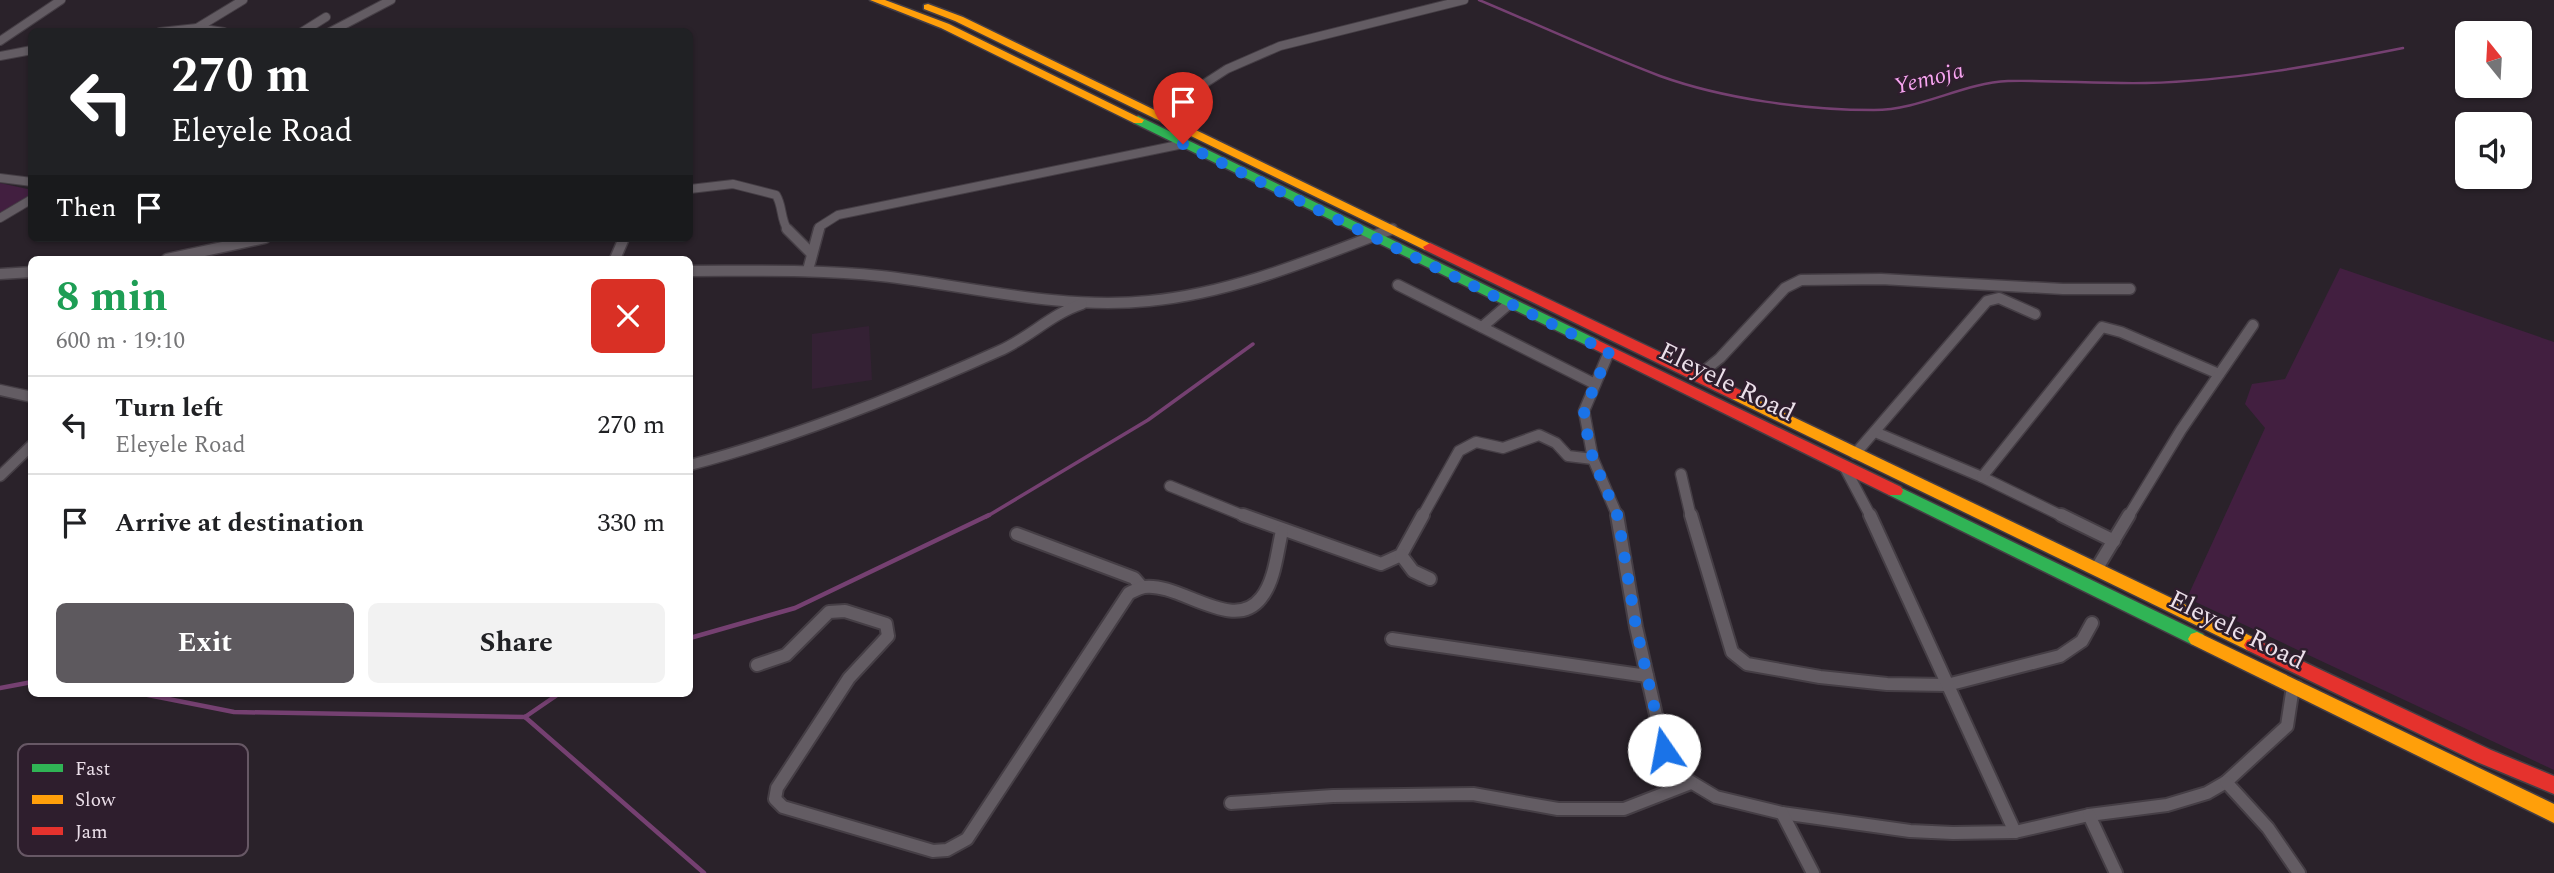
<!DOCTYPE html>
<html lang="en">
<head>
<meta charset="utf-8">
<style>
	body { margin:0; font-family:Spectral,serif; background:#f2f2f2; color:#202124; height:100vh; display:flex; flex-direction:column; font-size:26px; white-space:nowrap }
	* { box-sizing:border-box; margin:0 }
	p { font-size:23px; color:#757577 }
	.icon { flex:none; width:38px; height:38px; fill:none; stroke:currentColor; stroke-width:2; stroke-linecap:round; stroke-linejoin:round }
	.map { position:relative; flex:1; overflow:hidden }
	.side { position:absolute; left:28px; top:256px; width:665px; height:441px; display:flex; flex-direction:column; background:#fff; border-radius:10px; box-shadow:0 2px 5px #0004 }
	.side>* { flex:none }
	.banner { position:absolute; left:28px; top:28px; width:665px; height:214px; border-radius:10px; box-shadow:0 2px 5px #0004; background:#202124; color:#fff; overflow:hidden }
	.needle { width:46px; rotate:342deg }
	.controls { position:absolute; left:2455px; top:21px; display:grid; gap:14px }
	.controls a { display:grid; place-items:center; width:77px; height:77px; border-radius:10px; background:#fff; box-shadow:0 2px 5px #0004; font-size:35px }
	.pin { position:absolute; display:grid; place-items:center; width:60px; height:60px; color:#fff; margin:-72px -30px; border-radius:50% 50% 50% 0; rotate:-45deg; box-shadow:0 0 7px #0007 }
	.pin .icon { rotate:45deg }
	.me { position:absolute; width:77px; margin:-38px; rotate:348deg; stroke-linejoin:round; filter:drop-shadow(0 0 5px #0008) }
	.turn { display:flex; align-items:center; gap:24px; height:147px; padding:0 28px; font-size:32px }
	.turn .icon { width:91px; height:91px; stroke-width:2.5 }
	.turn b { display:block; font-size:49px; line-height:60px }
	.then { display:flex; align-items:center; height:66px; padding:0 28px; background:#0003; gap:14px; font-size:26px }
	.round { display:grid; place-items:center; flex:none; width:74px; height:74px; border-radius:10px; background:#f2f2f2 }
	.overview { display:flex; align-items:center; justify-content:space-between; height:119px; padding:0 28px }
	h1 { font-size:42px; font-weight:700; line-height:52px; color:#1e9e55 }
	.cta { display:flex; gap:14px; margin-top:auto; padding:14px 28px }
	.cta a { flex:1; height:80px; border-radius:10px; background:#5d595e; color:#fff; font-size:28px; font-weight:700; line-height:80px; text-align:center }
	.cta a+a { background:#f2f2f2; color:#202124 }
	ul { padding:0; list-style:none }
	li { display:flex; align-items:center; gap:21px; height:98px; padding:0 28px; border-top:2px solid #e0e0e0 }
	li div { flex:1 }
	li b { display:block; font-size:26px }
	li em { font-style:normal }
	.map>svg:first-child { display:block }
	.built { fill:#342134 }
	.green { fill:#421f40 }
	.lines { fill:none; stroke-linecap:round; stroke-linejoin:round }
	.stream-far2 { stroke:#754071; stroke-width:2.5 }
	.stream-far1 { stroke:#754071; stroke-width:3.5 }
	.stream { stroke:#754071; stroke-width:4.5 }
	.street-far2-casing { stroke:#453e45; stroke-width:10 }
	.street-far1-casing { stroke:#453e45; stroke-width:13 }
	.street-casing { stroke:#453e45; stroke-width:16 }
	.fast-casing { stroke:#453e45; stroke-width:3 }
	.slow-casing { stroke:#453e45; stroke-width:3 }
	.jam-casing { stroke:#453e45; stroke-width:3 }
	.street-far2 { stroke:#635c63; stroke-width:8 }
	.street-far1 { stroke:#635c63; stroke-width:10 }
	.street { stroke:#635c63; stroke-width:12 }
	.fast { fill:#30b455; fill-rule:evenodd }
	.slow { fill:#ff9f0a; fill-rule:evenodd }
	.jam { fill:#e5322d; fill-rule:evenodd }
	.route { stroke:#1a73e8; stroke-width:12; stroke-dasharray:0 21.6 }
	.labels { text-anchor:middle; dominant-baseline:central; stroke-width:5; stroke-linejoin:round; paint-order:stroke }
	.far-water-label { font-size:23px; font-style:italic; fill:#f8a5f1; stroke:#2e1e2d }
	.street-label { font-size:26px; fill:#ebdfe9; stroke:#2e1e2d }
	.key { fill:#2e1e2d; stroke:#675865; stroke-width:2 }
	.key-label { font-size:19px; fill:#ebdfe9 }
</style>
</head>
<body>
<div class="map">
<svg width="2554" height="873" viewBox="0 0 2554 873">
	<rect width="100%" height="100%" fill="#2a222a"/>
	<path class="built" d="M869 326 872 380 812 389V334Z"/>
	<g class="green">
		<path d="M0 183 32 190 31 201 0 223Z"/>
		<path d="M2340 268 2554 342V770L2187 598 2265 428 2245 404 2252 384 2285 379Z"/>
	</g>
	<g class="lines">
		<path class="stream-far2" d="M1479 0C1539 25 1599 53 1660 76 1724 99 1806 110 1874 110 1920 110 1963 83 2008 81 2054 80 2100 84 2146 83 2233 81 2318 65 2403 48"/>
		<path class="stream-far1" d="M986 517 1148 420 1253 344"/>
		<g class="stream">
			<path d="M690 638 795 608 989 515"/>
			<path d="M0 688 32 682"/>
			<path d="M138 693 234 712 525 717"/>
			<path d="M525 717 704 873"/>
			<path d="M525 717 560 693"/>
		</g>
		<g class="street-far2-casing">
			<g id="street-far2">
				<path d="M197 28 243 0"/>
				<path d="M160 32 197 28 224 32"/>
				<path d="M302 32 326 17"/>
				<path d="M330 32 391 0"/>
				<path d="M0 41 61 0"/>
				<path d="M0 56 32 50"/>
				<path d="M1156 115 1227 69 1280 46 1464 0"/>
				<path d="M0 178 32 182"/>
				<path d="M690 189 733 184 776 195C783 206 780 218 788 231"/>
				<path d="M0 218 32 199"/>
				<path d="M818 231 819 227 838 215 1183 144"/>
				<path d="M1388 231 1392 229"/>
			</g>
		</g>
		<g class="street-far1-casing">
			<g id="street-far1">
				<path d="M787 229 812 254"/>
				<path d="M167 259 265 238"/>
				<path d="M615 259 624 238"/>
				<path d="M808 270 819 229"/>
				<path d="M690 271C753 271 817 269 881 276 970 286 1059 310 1149 301 1233 293 1313 259 1392 229"/>
				<path d="M0 274 32 272"/>
				<path d="M1398 285 1595 384"/>
				<path d="M1482 327 1510 303"/>
				<path d="M1609 352 1584 411 1593 459 1618 517"/>
				<path d="M1698 376 1720 358 1785 288 1801 280 1881 279 2063 289H2130"/>
				<path d="M0 390 32 397"/>
				<path d="M1875 432 1982 477 2064 517"/>
				<path d="M1855 454 1987 301 1999 298 2035 314"/>
				<path d="M690 465C796 437 899 396 999 351 1029 338 1051 314 1082 304"/>
				<path d="M1845 468 1871 517"/>
				<path d="M1681 474 1691 517"/>
				<path d="M0 476 32 445"/>
				<path d="M1982 477 2102 327 2121 332 2219 374"/>
				<path d="M1170 486 1247 517"/>
				<path d="M1422 517 1459 451 1476 442 1503 448 1539 435 1556 443 1568 456 1593 459"/>
				<path d="M2128 517 2181 430 2253 325"/>
			</g>
		</g>
		<g class="street-casing">
			<g id="street">
				<path d="M1243 515 1381 564 1401 555 1423 515"/>
				<path d="M1617 515 1636 627 1664 750 1686 779 1716 797 1782 813 1910 831 1953 833 2015 832 2089 815 2167 805 2207 793 2226 782 2287 726 2292 693 2297 687"/>
				<path d="M1691 515 1732 652 1747 664 1820 677 1887 684 1947 685 2060 656 2082 641 2092 623"/>
				<path d="M1870 515 2015 832"/>
				<path d="M2061 515 2114 541"/>
				<path d="M1017 534 1134 578 1141 586"/>
				<path d="M1401 555 1413 571 1430 579"/>
				<path d="M2097 568 2129 515"/>
				<path d="M1392 639 1647 676"/>
				<path d="M757 665 786 655 829 612 845 611 886 624 888 636 849 678 777 788 775 799 783 807 933 851 947 850 967 839 1129 593C1134 591 1139 588 1144 587 1180 582 1233 634 1261 598 1275 581 1277 552 1282 531"/>
				<path d="M2226 782 2268 828 2299 873"/>
				<path d="M1231 803 1333 796 1473 794 1558 809H1624L1691 783"/>
				<path d="M1782 813 1813 873"/>
				<path d="M2089 815 2116 873"/>
			</g>
		</g>
		<g class="fast-casing">
			<g id="fast">
				<path d="M1138 116 1598 340 1600 343 1593 348 1588 346 1134 123 1132 120Z"/>
				<path d="M1895 485 2203 634 2206 639 2203 644 2197 646 2191 644 1889 495 1887 491 1889 487Z"/>
			</g>
		</g>
		<g class="slow-casing">
			<g id="slow">
				<path d="M870 0H885L949 24 1144 120 1142 123H1134L941 28Z"/>
				<path d="M928 4 963 17 1437 247 1435 250H1425L955 21 924 9V5Z"/>
				<path d="M1737 390 2259 640 2262 645 2259 650 2253 652 2247 650 1732 399 1729 395 1732 391Z"/>
				<path d="M2197 632 2554 804V823L2191 644 2188 639 2191 634Z"/>
			</g>
		</g>
		<g class="jam-casing">
			<g id="jam">
				<path d="M1430 243 1742 391 1745 395 1742 399H1732L1425 250 1423 247Z"/>
				<path d="M1593 338 1901 487 1903 491 1901 495H1889L1588 346 1586 343Z"/>
				<path d="M2253 638 2491 750 2554 776V794L2477 762 2247 650 2244 645 2247 640Z"/>
			</g>
		</g>
		<use href="#street-far2" class="street-far2"/>
		<use href="#street-far1" class="street-far1"/>
		<use href="#street" class="street"/>
		<use href="#fast" class="fast"/>
		<use href="#slow" class="slow"/>
		<use href="#jam" class="jam"/>
	</g>
	<g class="lines">
		<path class="route" d="M1183 144 1609 352 1584 411 1585 424 1593 459 1618 517 1636 627 1664 750"/>
	</g>
	<g class="labels">
		<g class="far-water-label">
			<text transform="translate(1929 79) rotate(-14)">Yemoja</text>
		</g>
		<g class="street-label">
			<text transform="translate(1727 382) rotate(26)">Eleyele Road</text>
			<text transform="translate(2237 630) rotate(26)">Eleyele Road</text>
		</g>
	</g>
	<rect x="18" y="744" width="230" height="112" rx="10" class="key"/>
	<rect x="32" y="764" width="31" height="8" fill="#30b455"/>
	<rect x="32" y="795" width="31" height="9" fill="#ff9f0a"/>
	<rect x="32" y="827" width="31" height="8" fill="#e5322d"/>
	<g class="key-label">
		<text x="75" y="775">Fast</text>
		<text x="75" y="806">Slow</text>
		<text x="75" y="838">Jam</text>
	</g>
</svg>
<div class="controls">
<a><svg class="needle" viewBox="-14 -14 28 28"><path d="M0-13l5 13h-10z" fill="#e53935"/><path d="M0 13l5-13h-10z" fill="#757577"/></svg></a>
<a><svg class="icon" aria-label="sound" viewBox="0 0 24 24"><path d="M4 9h4l5-4v14l-5-4H4zM17 9q2 3 0 6"/></svg></a>
</div>
<div class="pin" style="left:1183px;top:144px;background:#d93025"><svg class="icon" aria-label="arrive" viewBox="0 0 24 24"><path d="M6 21V4h12l-3 4 3 4H6"/></svg></div>
<svg class="me" style="left:1664px;top:750px" viewBox="-20 -20 40 40"><circle r="19" fill="#fff"/><path d="M0-13L10 11 0 6-10 11z" fill="#1a73e8"/></svg>
<div class="banner">
<div class="turn"><svg class="icon" aria-label="left" viewBox="0 0 24 24"><path d="M17 20v-9H6M10 6l-5 5 5 5"/></svg><div><b>270 m</b>Eleyele Road</div></div>
<div class="then">Then<svg class="icon" aria-label="arrive" viewBox="0 0 24 24"><path d="M6 21V4h12l-3 4 3 4H6"/></svg></div>
</div>
<section class="side">
<div class="overview"><div><h1>8 min</h1><p>600 m · 19:10</p></div><a class="round" style="background:#d93025;color:#fff"><svg class="icon" aria-label="close" viewBox="0 0 24 24"><path d="M6 6l12 12M18 6L6 18"/></svg></a></div>
<ul>
<li><svg class="icon" aria-label="left" viewBox="0 0 24 24"><path d="M17 20v-9H6M10 6l-5 5 5 5"/></svg><div><b>Turn left</b><p>Eleyele Road</p></div><em>270 m</em></li>
<li><svg class="icon" aria-label="arrive" viewBox="0 0 24 24"><path d="M6 21V4h12l-3 4 3 4H6"/></svg><div><b>Arrive at destination</b></div><em>330 m</em></li>
</ul>
<div class="cta"><a>Exit</a><a>Share</a></div>
</section>
</div>
</body>
</html>
